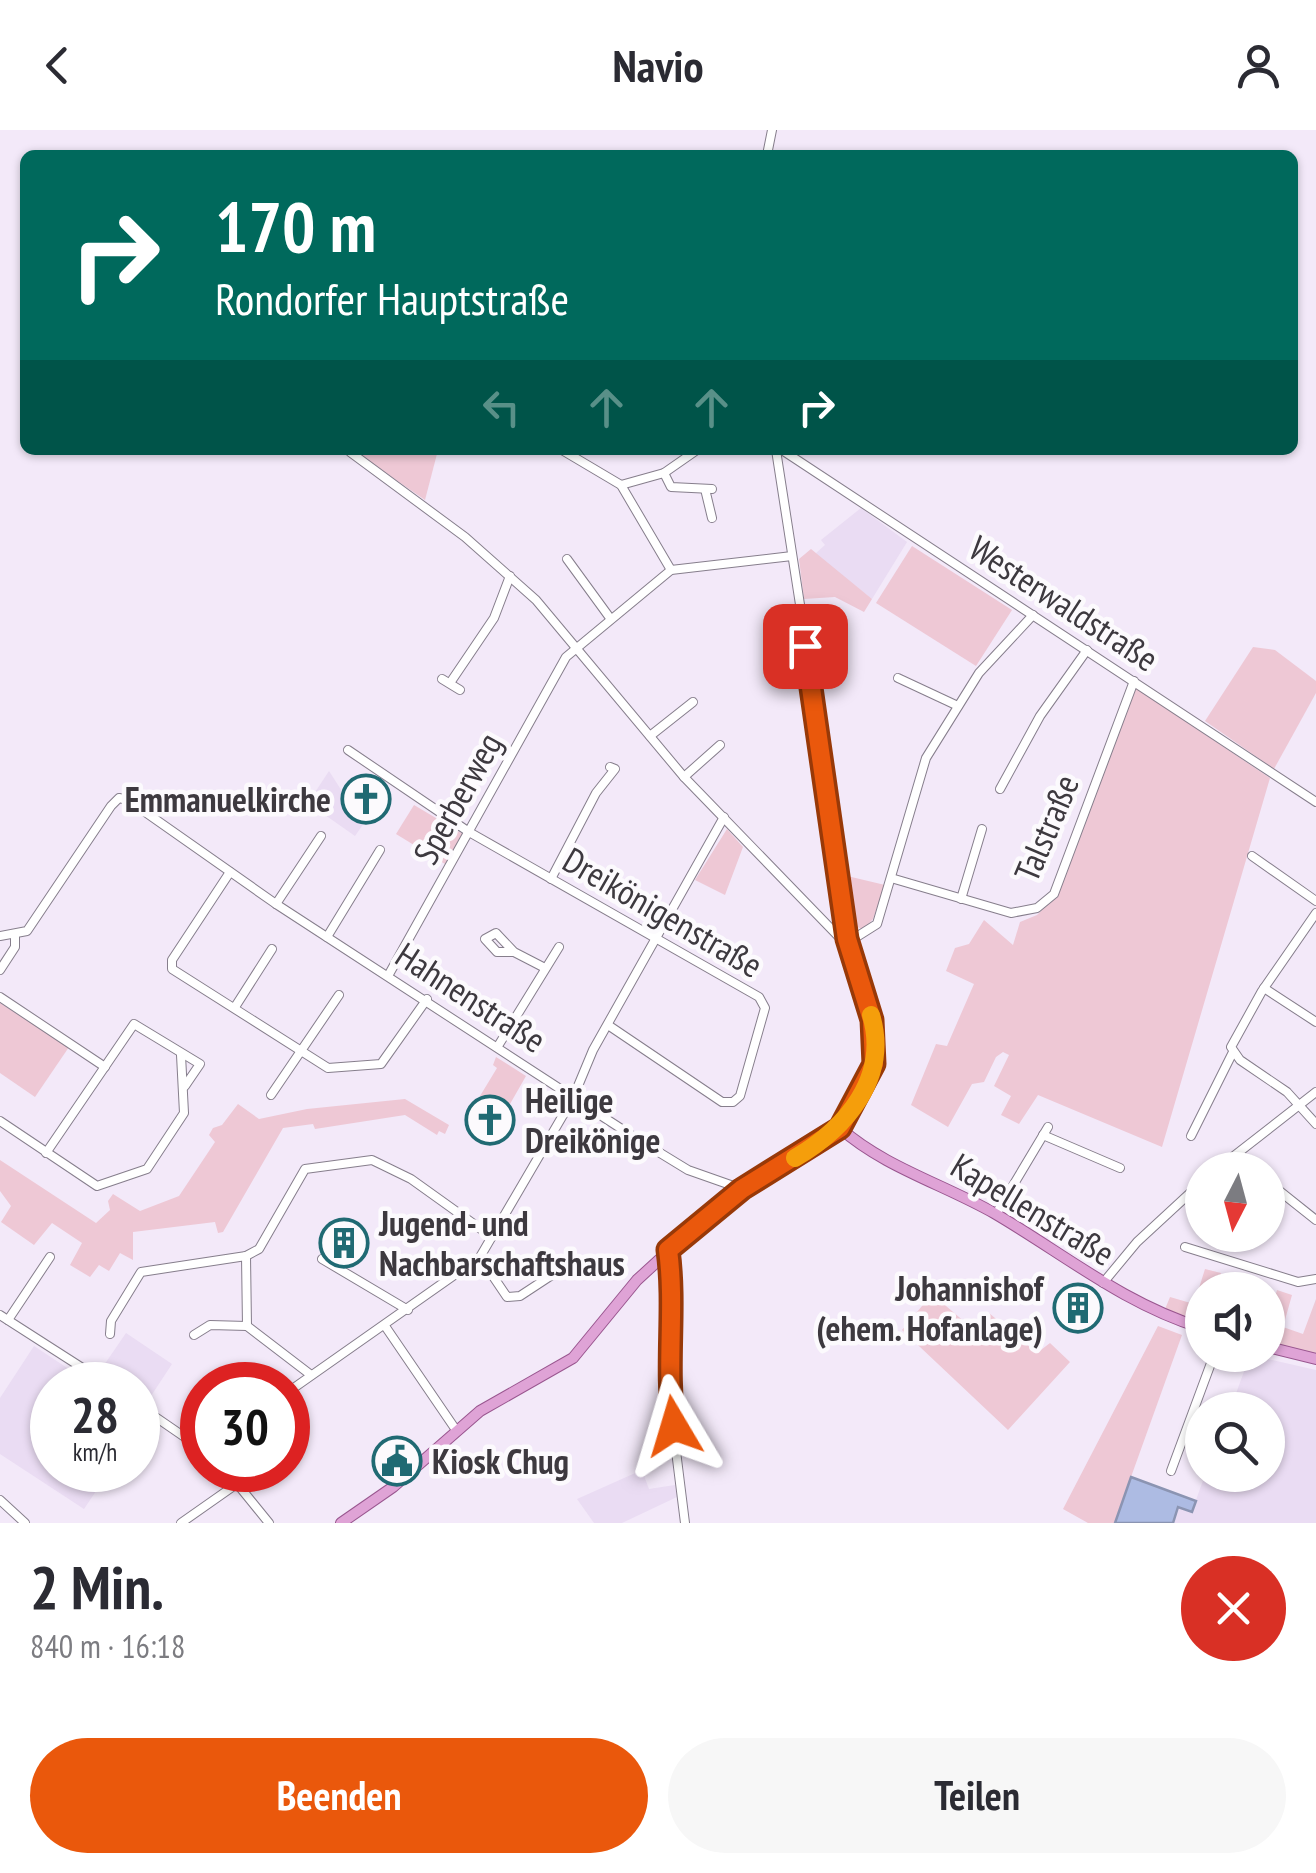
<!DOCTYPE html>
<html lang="de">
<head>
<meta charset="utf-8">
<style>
	body { margin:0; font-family:"PT Sans Narrow",sans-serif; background:#f7f7f7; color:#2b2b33; height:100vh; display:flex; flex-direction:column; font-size:38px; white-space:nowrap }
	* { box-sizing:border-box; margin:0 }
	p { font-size:32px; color:#7c7c81 }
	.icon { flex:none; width:55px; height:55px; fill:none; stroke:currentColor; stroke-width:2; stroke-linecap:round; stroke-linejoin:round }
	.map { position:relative; height:1393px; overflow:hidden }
	.drawer { display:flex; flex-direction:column; background:#fff; flex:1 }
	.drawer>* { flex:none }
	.top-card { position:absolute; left:20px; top:20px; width:1278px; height:305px; border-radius:15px; box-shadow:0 2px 8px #0004; background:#00695c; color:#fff; overflow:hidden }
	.needle { width:65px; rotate:186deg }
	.tools { position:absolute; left:1185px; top:1022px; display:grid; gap:20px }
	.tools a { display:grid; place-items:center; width:100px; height:100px; border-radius:50%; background:#fff; box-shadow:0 2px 8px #0004; font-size:50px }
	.speed { position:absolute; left:30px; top:1232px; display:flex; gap:20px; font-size:50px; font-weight:700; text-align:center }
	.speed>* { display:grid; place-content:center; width:130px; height:130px; border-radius:50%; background:#fff; box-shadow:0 2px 8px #0004; line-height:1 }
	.speed small { font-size:25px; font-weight:400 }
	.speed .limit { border:15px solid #d22; background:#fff; color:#111 }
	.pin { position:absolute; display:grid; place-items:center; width:85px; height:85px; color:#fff; margin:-42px; border-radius:20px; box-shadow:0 5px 15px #0006 }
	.me { position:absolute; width:110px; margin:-55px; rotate:353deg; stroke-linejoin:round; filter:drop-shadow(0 0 8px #0008) }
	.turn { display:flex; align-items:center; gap:35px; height:210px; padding:0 30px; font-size:45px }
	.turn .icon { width:130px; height:130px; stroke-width:2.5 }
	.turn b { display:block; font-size:70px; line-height:85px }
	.lanes { display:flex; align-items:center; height:95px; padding:0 30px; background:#0003; justify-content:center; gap:50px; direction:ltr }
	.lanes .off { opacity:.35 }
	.round { display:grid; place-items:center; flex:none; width:105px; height:105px; border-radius:52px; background:#f7f7f7 }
	.head { display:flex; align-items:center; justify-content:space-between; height:170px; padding:0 30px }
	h1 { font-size:60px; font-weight:700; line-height:75px }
	.cta { display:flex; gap:20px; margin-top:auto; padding:20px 30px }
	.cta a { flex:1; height:115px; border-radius:60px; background:#ea580c; color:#fff; font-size:40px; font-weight:700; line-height:115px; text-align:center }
	.cta a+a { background:#f7f7f7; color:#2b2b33 }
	header { display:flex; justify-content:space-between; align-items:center; height:130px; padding:0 30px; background:#fff; font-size:45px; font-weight:700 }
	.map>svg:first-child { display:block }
	.built { fill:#eadcf3 }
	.green { fill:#eec8d5 }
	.water { fill:#adbbe3; stroke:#8b94b2; stroke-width:2.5 }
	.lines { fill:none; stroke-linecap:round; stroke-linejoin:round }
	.minor-casing { stroke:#867e8c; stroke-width:10 }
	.major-casing { stroke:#99568f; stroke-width:12 }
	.minor { stroke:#fff; stroke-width:8 }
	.major { stroke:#dfa3d6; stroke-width:10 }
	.route-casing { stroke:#983908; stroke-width:25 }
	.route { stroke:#ea580c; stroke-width:18 }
	.slow { stroke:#f59e0b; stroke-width:18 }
	.labels { text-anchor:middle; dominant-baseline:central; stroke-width:9; stroke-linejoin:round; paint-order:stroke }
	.street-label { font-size:35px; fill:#3d393f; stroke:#fcfafd }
	.poi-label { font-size:35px; font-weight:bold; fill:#3d393f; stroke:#fcfafd; text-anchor:start }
</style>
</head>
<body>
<header><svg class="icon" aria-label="back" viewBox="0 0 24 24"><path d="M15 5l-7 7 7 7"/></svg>Navio<svg class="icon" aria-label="person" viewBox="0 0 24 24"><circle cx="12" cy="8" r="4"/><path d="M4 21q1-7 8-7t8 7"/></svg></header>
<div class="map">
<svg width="1316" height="1393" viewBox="0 0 1316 1393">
	<rect width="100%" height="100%" fill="#f3e9f9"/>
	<g class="built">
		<path d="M861 378 907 412 872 469 815 424 825 415 821 410Z"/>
		<path d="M329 641 347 669 342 678 364 693 355 706 308 673Z"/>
		<path d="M126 1203 172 1234 147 1272 138 1265V1255H121L100 1241Z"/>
		<path d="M34 1216 93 1255H52V1340H110L84 1379 0 1324V1268Z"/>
		<path d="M1250 1225 1316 1240V1393H1173L1178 1377 1192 1381 1205 1345H1268V1280H1230Z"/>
		<path d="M642 1340 649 1359 675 1355 677 1367 622 1393H594L577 1369Z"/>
	</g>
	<g class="green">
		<path d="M357 320H438L425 370 357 323Z"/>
		<path d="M912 416 1012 480 976 536 876 473Z"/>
		<path d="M811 419 872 469 864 482 835 467 804 469 799 429Z"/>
		<path d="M1253 517 1275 520 1316 551V563L1274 639 1205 591Z"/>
		<path d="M1136 558 1270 648 1162 1017 1038 965 1019 994 1001 985 1011 966 994 956 1009 925 1003 922 996 927 984 952 972 954 948 997 911 975 936 914 947 916 974 854 946 841 955 818 969 814 984 790 1013 815 1020 792 1037 785 1056 766Z"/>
		<path d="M414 675 463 704 445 734 396 704Z"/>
		<path d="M727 699 743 717 725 765 695 750Z"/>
		<path d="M843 745 885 755 873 789 863 800 852 794Z"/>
		<path d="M0 873 69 917 35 967 0 943Z"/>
		<path d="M496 927 526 946 506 981 480 966 497 938 493 935Z"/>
		<path d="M405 969 449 995 445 1004 439 1001 437 1005 405 985 315 999 313 994 283 998 223 1102 218 1103 215 1092 133 1102V1130L120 1123 109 1141 99 1135 90 1147 70 1135 82 1113 52 1093 34 1115 1 1092 11 1076 0 1061V1030L96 1093 110 1080 108 1071 113 1064 140 1081 179 1066 215 1012 209 1005 213 998 222 995 238 974 259 989 307 979Z"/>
		<path d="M1205 1139 1221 1143 1216 1160H1202V1196L1163 1184 1170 1167 1194 1174Z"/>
		<path d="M1277 1160 1292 1165 1283 1197 1303 1204 1316 1169V1226L1268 1213V1192Z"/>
		<path d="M932 1164 973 1199 989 1183 1037 1223 1050 1213 1070 1232 1008 1300 902 1200Z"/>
		<path d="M1158 1196 1182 1205 1131 1347 1196 1371 1192 1382 1178 1377 1173 1393H1088L1063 1379Z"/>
	</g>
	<path class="water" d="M1131 1347 1196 1371 1192 1382 1178 1377 1173 1393H1115Z"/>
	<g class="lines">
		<g class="minor-casing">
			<g id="minor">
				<path d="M767 25 772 0"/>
				<path d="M562 320 621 355 671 440"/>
				<path d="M776 320 826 642 847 809 876 915 869 949 840 998"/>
				<path d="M782 320 1316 672"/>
				<path d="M350 322 465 407 536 470 684 647 839 807 858 806 877 794 926 628 979 543 1033 485"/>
				<path d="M664 343 671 357 712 359"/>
				<path d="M621 355 664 343 697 320"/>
				<path d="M705 359 712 388"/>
				<path d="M567 429 610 488"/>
				<path d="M898 548 958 576"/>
				<path d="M442 549 460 560"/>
				<path d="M450 553 494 488 510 446"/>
				<path d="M650 606 693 572"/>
				<path d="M348 620 469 702 759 867 765 878 740 966 733 972H722L608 895"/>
				<path d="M684 647 720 615"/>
				<path d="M1000 659 1040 586 1087 520"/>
				<path d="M1252 726 1316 771"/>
				<path d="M230 742 172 830V839L328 938 381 934 427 869"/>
				<path d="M891 748 1011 783 1037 778 1054 764 1134 551"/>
				<path d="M551 749 596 663 615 639 610 637"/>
				<path d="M961 769 982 699"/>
				<path d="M276 774 321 706"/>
				<path d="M1316 783 1262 861 1231 917 1240 930 1287 962 1316 994"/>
				<path d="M0 806 27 801 111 676 119 668 128 670 276 774 634 1007 688 1040 742 1059"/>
				<path d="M327 807 380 720"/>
				<path d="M514 822H497L485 809 496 803 514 822 545 838"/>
				<path d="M0 840 15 817V806"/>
				<path d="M388 846 566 527 671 440 792 426"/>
				<path d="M1264 858 1316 892"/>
				<path d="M0 867 105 937"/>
				<path d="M235 877 272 819"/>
				<path d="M498 916 559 817"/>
				<path d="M271 965 339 865"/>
				<path d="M0 991 97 1056 147 1039 184 983 181 925"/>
				<path d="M1043 1005 1120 1038"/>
				<path d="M1191 1006 1233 922"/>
				<path d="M46 1023 134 894 200 934 185 956"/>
				<path d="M1216 1040 1316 962"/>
				<path d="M1277 1059 1316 1090"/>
				<path d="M996 1084 1048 997"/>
				<path d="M1185 1117 1298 1152 1316 1149"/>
				<path d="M668 1120 673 1157 668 1257 685 1393"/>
				<path d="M246 1126 247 1196 311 1245"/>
				<path d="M480 1127 507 1167 520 1166 555 1143"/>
				<path d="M322 1129 408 1180"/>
				<path d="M1103 1153 1137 1112 1202 1052"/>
				<path d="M0 1185 109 1255"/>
				<path d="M8 1190 50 1127"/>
				<path d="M385 1196 456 1300"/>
				<path d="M110 1204 111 1191 141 1142 246 1126 259 1119 305 1039 372 1030 411 1049 492 1107"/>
				<path d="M194 1205 210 1195 247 1196"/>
				<path d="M288 1262 480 1127 573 968 593 920 724 687"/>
				<path d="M138 1275 202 1319"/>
				<path d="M226 1340 269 1393"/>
				<path d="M1171 1341 1214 1225"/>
				<path d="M0 1370 25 1393"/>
				<path d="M181 1393 238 1353"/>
			</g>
		</g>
		<g class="major-casing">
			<g id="major">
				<path d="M1268 1217 1316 1229"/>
				<path d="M341 1393 393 1357 480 1281 573 1228 637 1150 696 1096 742 1059 840 998C884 1037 943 1054 994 1083 1064 1124 1124 1174 1202 1198"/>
			</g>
		</g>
		<use href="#minor" class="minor"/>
		<use href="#major" class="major"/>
	</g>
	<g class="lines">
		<g class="route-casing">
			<path id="route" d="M674 1296C665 1237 676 1179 668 1120L742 1059 840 998 874 934 872 890 847 809 805 516"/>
		</g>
		<use href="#route" class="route"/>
		<path class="slow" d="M795 1028C845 999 890 948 871 885"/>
	</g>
	<defs>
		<g id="church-ring" transform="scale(2.5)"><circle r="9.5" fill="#fcfafd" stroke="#206a73" stroke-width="1.5"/><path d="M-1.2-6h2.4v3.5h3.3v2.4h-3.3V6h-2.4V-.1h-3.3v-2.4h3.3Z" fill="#206a73"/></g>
		<g id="building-ring" transform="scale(2.5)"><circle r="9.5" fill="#fcfafd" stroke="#206a73" stroke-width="1.5"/><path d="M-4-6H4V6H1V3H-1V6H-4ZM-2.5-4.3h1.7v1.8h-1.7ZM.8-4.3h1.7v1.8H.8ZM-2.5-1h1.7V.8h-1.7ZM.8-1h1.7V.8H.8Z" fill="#206a73"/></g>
		<g id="civic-ring" transform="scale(2.5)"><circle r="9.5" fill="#fcfafd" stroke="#206a73" stroke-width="1.5"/><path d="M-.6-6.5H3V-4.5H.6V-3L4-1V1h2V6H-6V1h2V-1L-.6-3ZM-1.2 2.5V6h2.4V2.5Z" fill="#206a73"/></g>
	</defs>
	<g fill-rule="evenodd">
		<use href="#church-ring" x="366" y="669"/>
		<use href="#church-ring" x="490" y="990"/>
		<use href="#building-ring" x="344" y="1113"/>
		<use href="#building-ring" x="1078" y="1178"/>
		<use href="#civic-ring" x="397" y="1331"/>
	</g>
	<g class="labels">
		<g class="street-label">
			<text transform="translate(1064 473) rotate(33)">Westerwaldstraße</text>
			<text transform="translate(457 668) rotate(-61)">Sperberweg</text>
			<text transform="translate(1046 698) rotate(-67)">Talstraße</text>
			<text transform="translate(663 782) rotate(30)">Dreikönigenstraße</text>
			<text transform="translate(471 867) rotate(33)">Hahnenstraße</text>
			<text transform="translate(1033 1079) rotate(31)">Kapellenstraße</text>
		</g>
		<g class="poi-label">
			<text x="331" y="669" text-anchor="end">Emmanuelkirche</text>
			<text x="525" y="970">Heilige<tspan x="525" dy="40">Dreikönige</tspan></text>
			<text x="379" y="1093">Jugend- und<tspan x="379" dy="40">Nachbarschaftshaus</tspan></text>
			<text x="1043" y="1158" text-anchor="end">Johannishof<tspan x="1043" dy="40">(ehem. Hofanlage)</tspan></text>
			<text x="432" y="1331">Kiosk Chug</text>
		</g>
	</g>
</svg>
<div class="tools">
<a><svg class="needle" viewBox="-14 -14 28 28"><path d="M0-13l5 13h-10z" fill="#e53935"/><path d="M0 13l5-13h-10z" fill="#7c7c81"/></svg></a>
<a><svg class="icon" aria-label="sound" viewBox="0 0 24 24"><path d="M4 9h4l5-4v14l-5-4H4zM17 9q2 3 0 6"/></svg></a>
<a><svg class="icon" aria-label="search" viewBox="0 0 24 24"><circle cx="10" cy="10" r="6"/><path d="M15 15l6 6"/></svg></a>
</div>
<div class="speed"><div>28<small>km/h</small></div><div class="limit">30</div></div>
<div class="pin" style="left:805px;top:516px;background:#d93025"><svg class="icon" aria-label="arrive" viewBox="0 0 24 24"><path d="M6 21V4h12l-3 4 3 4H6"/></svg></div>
<svg class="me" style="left:674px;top:1296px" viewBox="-20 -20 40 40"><path d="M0-17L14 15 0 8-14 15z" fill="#ea580c" stroke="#fff" stroke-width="4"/></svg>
<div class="top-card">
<div class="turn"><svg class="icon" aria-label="right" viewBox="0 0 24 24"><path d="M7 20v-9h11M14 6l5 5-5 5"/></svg><div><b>170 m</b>Rondorfer Hauptstraße</div></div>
<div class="lanes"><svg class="icon off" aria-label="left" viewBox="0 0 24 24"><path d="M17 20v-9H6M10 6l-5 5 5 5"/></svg><svg class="icon off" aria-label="ahead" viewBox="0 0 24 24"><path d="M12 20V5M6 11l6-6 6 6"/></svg><svg class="icon off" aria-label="ahead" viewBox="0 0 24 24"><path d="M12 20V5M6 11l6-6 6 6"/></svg><svg class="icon" aria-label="right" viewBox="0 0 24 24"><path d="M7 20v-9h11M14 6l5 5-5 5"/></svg></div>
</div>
</div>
<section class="drawer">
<div class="head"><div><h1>2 Min.</h1><p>840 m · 16:18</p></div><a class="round" style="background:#d93025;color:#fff"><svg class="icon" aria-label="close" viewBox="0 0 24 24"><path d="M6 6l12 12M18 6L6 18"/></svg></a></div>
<div class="cta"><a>Beenden</a><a>Teilen</a></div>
</section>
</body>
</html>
